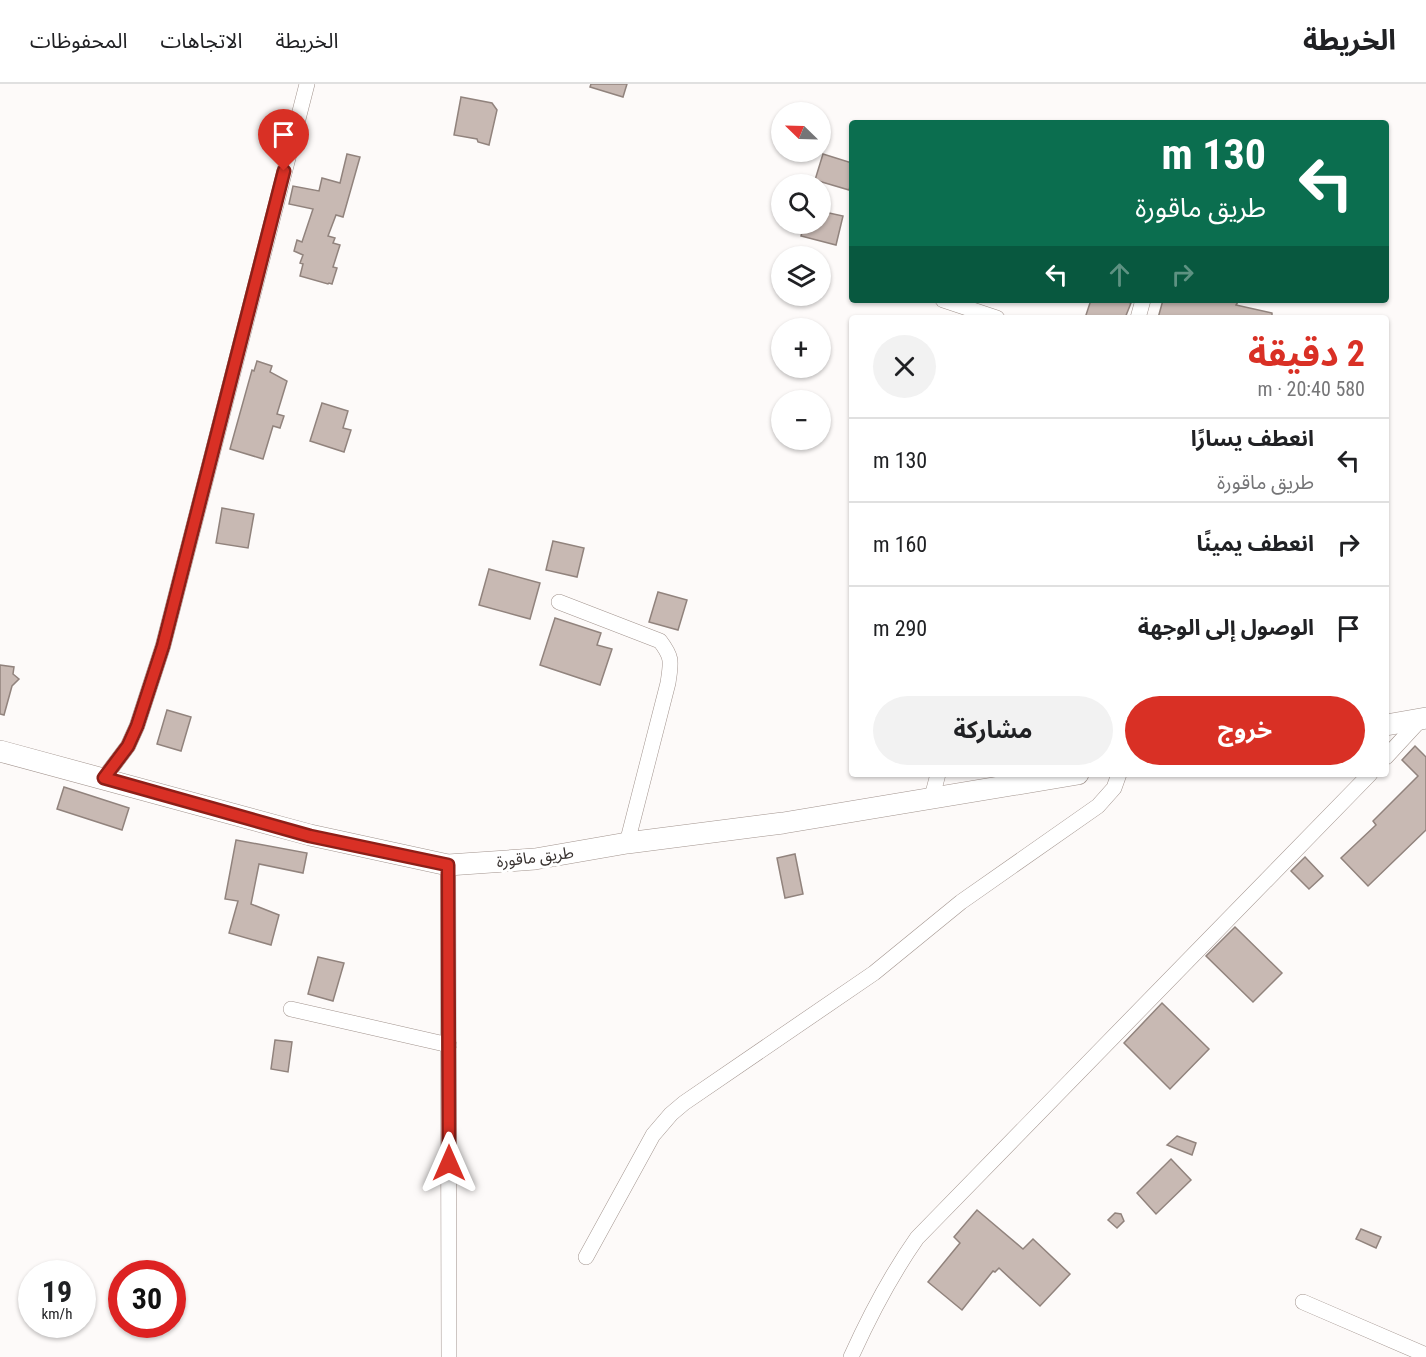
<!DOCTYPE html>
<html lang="ar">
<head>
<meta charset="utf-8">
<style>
	body { margin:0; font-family:"Roboto Condensed","Noto Sans Arabic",sans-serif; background:#f2f2f2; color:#202124; direction:rtl; height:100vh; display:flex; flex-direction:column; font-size:22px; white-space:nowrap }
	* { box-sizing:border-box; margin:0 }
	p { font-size:20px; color:#757577 }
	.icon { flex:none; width:33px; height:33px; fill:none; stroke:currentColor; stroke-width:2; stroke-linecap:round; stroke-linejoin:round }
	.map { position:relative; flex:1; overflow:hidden; direction:ltr }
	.details { position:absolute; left:849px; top:231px; width:540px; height:462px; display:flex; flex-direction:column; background:#fff; border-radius:6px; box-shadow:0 2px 4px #0004; direction:rtl }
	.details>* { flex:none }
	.hud { position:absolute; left:849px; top:36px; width:540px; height:183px; border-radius:6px; box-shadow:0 2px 4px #0004; direction:rtl; background:#0b6e4f; color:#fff; overflow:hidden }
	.needle { width:39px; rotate:293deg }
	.tools { position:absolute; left:771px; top:18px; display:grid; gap:12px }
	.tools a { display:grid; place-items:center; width:60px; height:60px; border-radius:50%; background:#fff; box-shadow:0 2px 4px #0004; font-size:30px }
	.speed { position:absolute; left:18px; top:1176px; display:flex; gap:12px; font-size:30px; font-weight:700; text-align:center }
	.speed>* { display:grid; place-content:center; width:78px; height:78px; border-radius:50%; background:#fff; box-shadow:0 2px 4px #0004; line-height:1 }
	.speed small { font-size:15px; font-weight:400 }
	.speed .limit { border:9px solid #d22; background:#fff; color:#111 }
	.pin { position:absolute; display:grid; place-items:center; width:51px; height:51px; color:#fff; margin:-62px -26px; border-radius:50% 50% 50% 0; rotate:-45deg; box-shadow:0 0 6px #0007 }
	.pin .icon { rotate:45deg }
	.me { position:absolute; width:66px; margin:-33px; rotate:0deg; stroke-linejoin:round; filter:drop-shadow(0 0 4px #0008) }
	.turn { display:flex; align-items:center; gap:21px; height:126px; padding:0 24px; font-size:27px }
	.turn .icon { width:78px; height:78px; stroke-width:2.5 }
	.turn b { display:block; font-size:42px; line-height:51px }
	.lanes { display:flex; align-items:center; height:57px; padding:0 24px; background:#0003; justify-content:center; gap:30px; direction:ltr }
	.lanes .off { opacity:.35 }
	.round { display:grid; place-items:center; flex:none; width:63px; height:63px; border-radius:32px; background:#f2f2f2 }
	.head { display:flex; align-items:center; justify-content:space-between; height:102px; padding:0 24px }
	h1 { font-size:36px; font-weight:700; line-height:45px; color:#d93025 }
	.button { display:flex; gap:12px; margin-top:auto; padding:12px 24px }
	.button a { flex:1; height:69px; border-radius:36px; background:#d93025; color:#fff; font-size:24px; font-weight:700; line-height:69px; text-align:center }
	.button a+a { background:#f2f2f2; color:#202124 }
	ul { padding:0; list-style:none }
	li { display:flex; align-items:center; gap:18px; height:84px; padding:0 24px; border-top:2px solid #e0e0e0 }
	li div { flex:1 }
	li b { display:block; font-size:22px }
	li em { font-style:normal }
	header { display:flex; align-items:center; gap:36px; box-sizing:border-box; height:84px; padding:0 30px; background:#fff; border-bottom:2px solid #e0e0e0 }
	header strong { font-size:28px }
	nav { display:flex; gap:33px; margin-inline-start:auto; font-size:21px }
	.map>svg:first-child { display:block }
	.building { fill:#c8b9b3; stroke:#91837d; stroke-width:1.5 }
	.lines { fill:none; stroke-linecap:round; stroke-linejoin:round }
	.street-casing { stroke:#a2948e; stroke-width:16 }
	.secondary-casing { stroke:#a2948e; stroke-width:22 }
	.street { stroke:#fff; stroke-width:15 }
	.secondary { stroke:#fff; stroke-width:21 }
	.route-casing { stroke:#8d1f18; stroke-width:15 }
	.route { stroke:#d93025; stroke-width:10 }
	.labels { text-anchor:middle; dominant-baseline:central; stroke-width:6; stroke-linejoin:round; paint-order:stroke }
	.street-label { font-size:16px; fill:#37312f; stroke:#fff }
</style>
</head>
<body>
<header>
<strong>الخريطة</strong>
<nav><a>الخريطة</a><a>الاتجاهات</a><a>المحفوظات</a></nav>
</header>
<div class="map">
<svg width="1426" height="1273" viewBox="0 0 1426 1273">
	<rect width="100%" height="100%" fill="#fdfaf9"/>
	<g class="building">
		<path d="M591 0H627L623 13 590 3Z"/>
		<path d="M461 13 492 19 497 26 489 61 478 58 477 55 454 51Z"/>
		<path d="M347 70 360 73 343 133 336 131 328 152 335 154 333 159 340 161 333 183 337 184 332 200 329 199 328 200 300 192 303 180 300 179 303 171 294 167 297 156 302 158 313 125 289 120 293 102 319 107 322 94 340 99Z"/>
		<path d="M823 70 852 79V95L849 106 815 96Z"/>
		<path d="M820 127 843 132 836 161 801 152 804 140H820Z"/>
		<path d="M1091 216H1122L1131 219 1125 234H1085Z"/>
		<path d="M1163 216H1239L1236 221 1272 229V234H1158Z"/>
		<path d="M257 277 272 282 270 288 287 297 277 330 284 332 280 344 273 342 263 375 230 365 252 286 254 287Z"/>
		<path d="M322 319 348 327 343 344 351 346 344 368 310 357Z"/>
		<path d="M222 424 254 430 248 464 216 459Z"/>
		<path d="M553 457 584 464 577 493 546 486Z"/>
		<path d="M489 485 540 499 530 535 479 521Z"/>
		<path d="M658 508 687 516 678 546 649 538Z"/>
		<path d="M555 534 601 549 597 561 612 565 600 601 540 581Z"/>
		<path d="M0 581 14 583 13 590 19 595 12 602 4 631 0 630Z"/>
		<path d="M167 626 191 633 181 667 157 660Z"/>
		<path d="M1415 662 1426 673V746L1368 802 1341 774 1376 741 1373 737 1418 692 1402 676Z"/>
		<path d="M64 703 129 724 122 746 57 725Z"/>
		<path d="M236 756 307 769 303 789 259 780 251 820 279 831 271 861 229 849 238 817 225 815Z"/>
		<path d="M795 770 803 810 785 814 777 774Z"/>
		<path d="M1305 773 1323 792 1309 805 1291 787Z"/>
		<path d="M1235 843 1282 889 1253 918 1206 872Z"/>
		<path d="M318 873 344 879 333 917 308 910Z"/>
		<path d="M1162 919 1209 965 1170 1005 1124 959Z"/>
		<path d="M275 956 292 958 288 988 271 985Z"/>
		<path d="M1177 1052 1196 1059 1192 1071 1167 1061Z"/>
		<path d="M1171 1075 1191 1096 1156 1130 1137 1109Z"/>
		<path d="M977 1126 1023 1165 1033 1155 1070 1190 1040 1222 999 1184 995 1188 993 1187 962 1226 928 1198 960 1159 954 1153Z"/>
		<path d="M1115 1129 1121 1130 1124 1137 1117 1144 1108 1136Z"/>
		<path d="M1361 1145 1381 1153 1376 1164 1356 1155Z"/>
	</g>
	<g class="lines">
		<g class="street-casing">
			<g id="street">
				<path d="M943 216 997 234"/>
				<path d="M1138 234 1143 216"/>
				<path d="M559 518 660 557C673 574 671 578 668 599L627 759"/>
				<path d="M1386 673 1421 635"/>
				<path d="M104 694 128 662 137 642 163 562 307 0"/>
				<path d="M932 713 938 690"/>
				<path d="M448 781 449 1273"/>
				<path d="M291 925 449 961"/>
				<path d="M586 1173 653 1051 671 1030 684 1019 874 889 961 818 1098 722 1114 704 1119 690"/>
				<path d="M1303 1218 1426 1271"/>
				<path d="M851 1273C870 1231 891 1191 917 1154L1370 690"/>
			</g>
		</g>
		<g class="secondary-casing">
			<g id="secondary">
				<path d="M1386 641 1426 634"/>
				<path d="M0 667 310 751 448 781 535 775 627 759 783 739 1078 690"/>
			</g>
		</g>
		<use href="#street" class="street"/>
		<use href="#secondary" class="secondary"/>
	</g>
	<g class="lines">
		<g class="route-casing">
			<path id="route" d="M284 87 163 562 137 642 128 662 104 694 310 752 448 781 449 1079"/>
		</g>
		<use href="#route" class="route"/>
	</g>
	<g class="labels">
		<g class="street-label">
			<text transform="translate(535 773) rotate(-7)">طريق ماقورة</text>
		</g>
	</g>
</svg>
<div class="tools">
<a><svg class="needle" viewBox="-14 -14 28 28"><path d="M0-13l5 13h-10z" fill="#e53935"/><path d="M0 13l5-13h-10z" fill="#757577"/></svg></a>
<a><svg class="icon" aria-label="search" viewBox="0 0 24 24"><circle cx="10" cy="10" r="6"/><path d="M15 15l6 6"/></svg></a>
<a><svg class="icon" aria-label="layers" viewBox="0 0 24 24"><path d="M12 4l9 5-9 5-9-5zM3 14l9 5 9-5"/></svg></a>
<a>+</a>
<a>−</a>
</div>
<div class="speed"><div>19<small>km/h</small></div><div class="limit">30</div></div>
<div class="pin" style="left:284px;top:87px;background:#d93025"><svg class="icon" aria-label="arrive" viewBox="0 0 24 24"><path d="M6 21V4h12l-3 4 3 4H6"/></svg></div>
<svg class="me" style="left:449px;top:1079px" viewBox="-20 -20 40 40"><path d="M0-17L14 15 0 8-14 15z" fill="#d93025" stroke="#fff" stroke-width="4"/></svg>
<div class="hud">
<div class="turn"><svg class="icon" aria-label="left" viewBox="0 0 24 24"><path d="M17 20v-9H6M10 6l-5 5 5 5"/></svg><div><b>130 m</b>طريق ماقورة</div></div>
<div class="lanes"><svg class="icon" aria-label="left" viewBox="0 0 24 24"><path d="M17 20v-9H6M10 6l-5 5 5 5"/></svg><svg class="icon off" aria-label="ahead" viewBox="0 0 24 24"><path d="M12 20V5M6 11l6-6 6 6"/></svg><svg class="icon off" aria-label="right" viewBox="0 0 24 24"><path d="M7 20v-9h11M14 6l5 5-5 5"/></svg></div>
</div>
<section class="details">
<div class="head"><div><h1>2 دقيقة</h1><p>580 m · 20:40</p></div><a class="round"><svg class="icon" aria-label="close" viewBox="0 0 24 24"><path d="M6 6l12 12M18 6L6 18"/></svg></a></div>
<ul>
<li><svg class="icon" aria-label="left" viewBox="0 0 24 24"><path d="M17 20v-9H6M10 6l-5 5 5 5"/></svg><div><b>انعطف يسارًا</b><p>طريق ماقورة</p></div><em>130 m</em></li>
<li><svg class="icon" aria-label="right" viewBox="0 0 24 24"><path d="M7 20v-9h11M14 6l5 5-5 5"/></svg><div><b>انعطف يمينًا</b></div><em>160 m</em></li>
<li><svg class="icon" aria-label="arrive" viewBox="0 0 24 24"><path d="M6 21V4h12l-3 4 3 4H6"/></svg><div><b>الوصول إلى الوجهة</b></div><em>290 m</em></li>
</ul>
<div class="button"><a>خروج</a><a>مشاركة</a></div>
</section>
</div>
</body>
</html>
